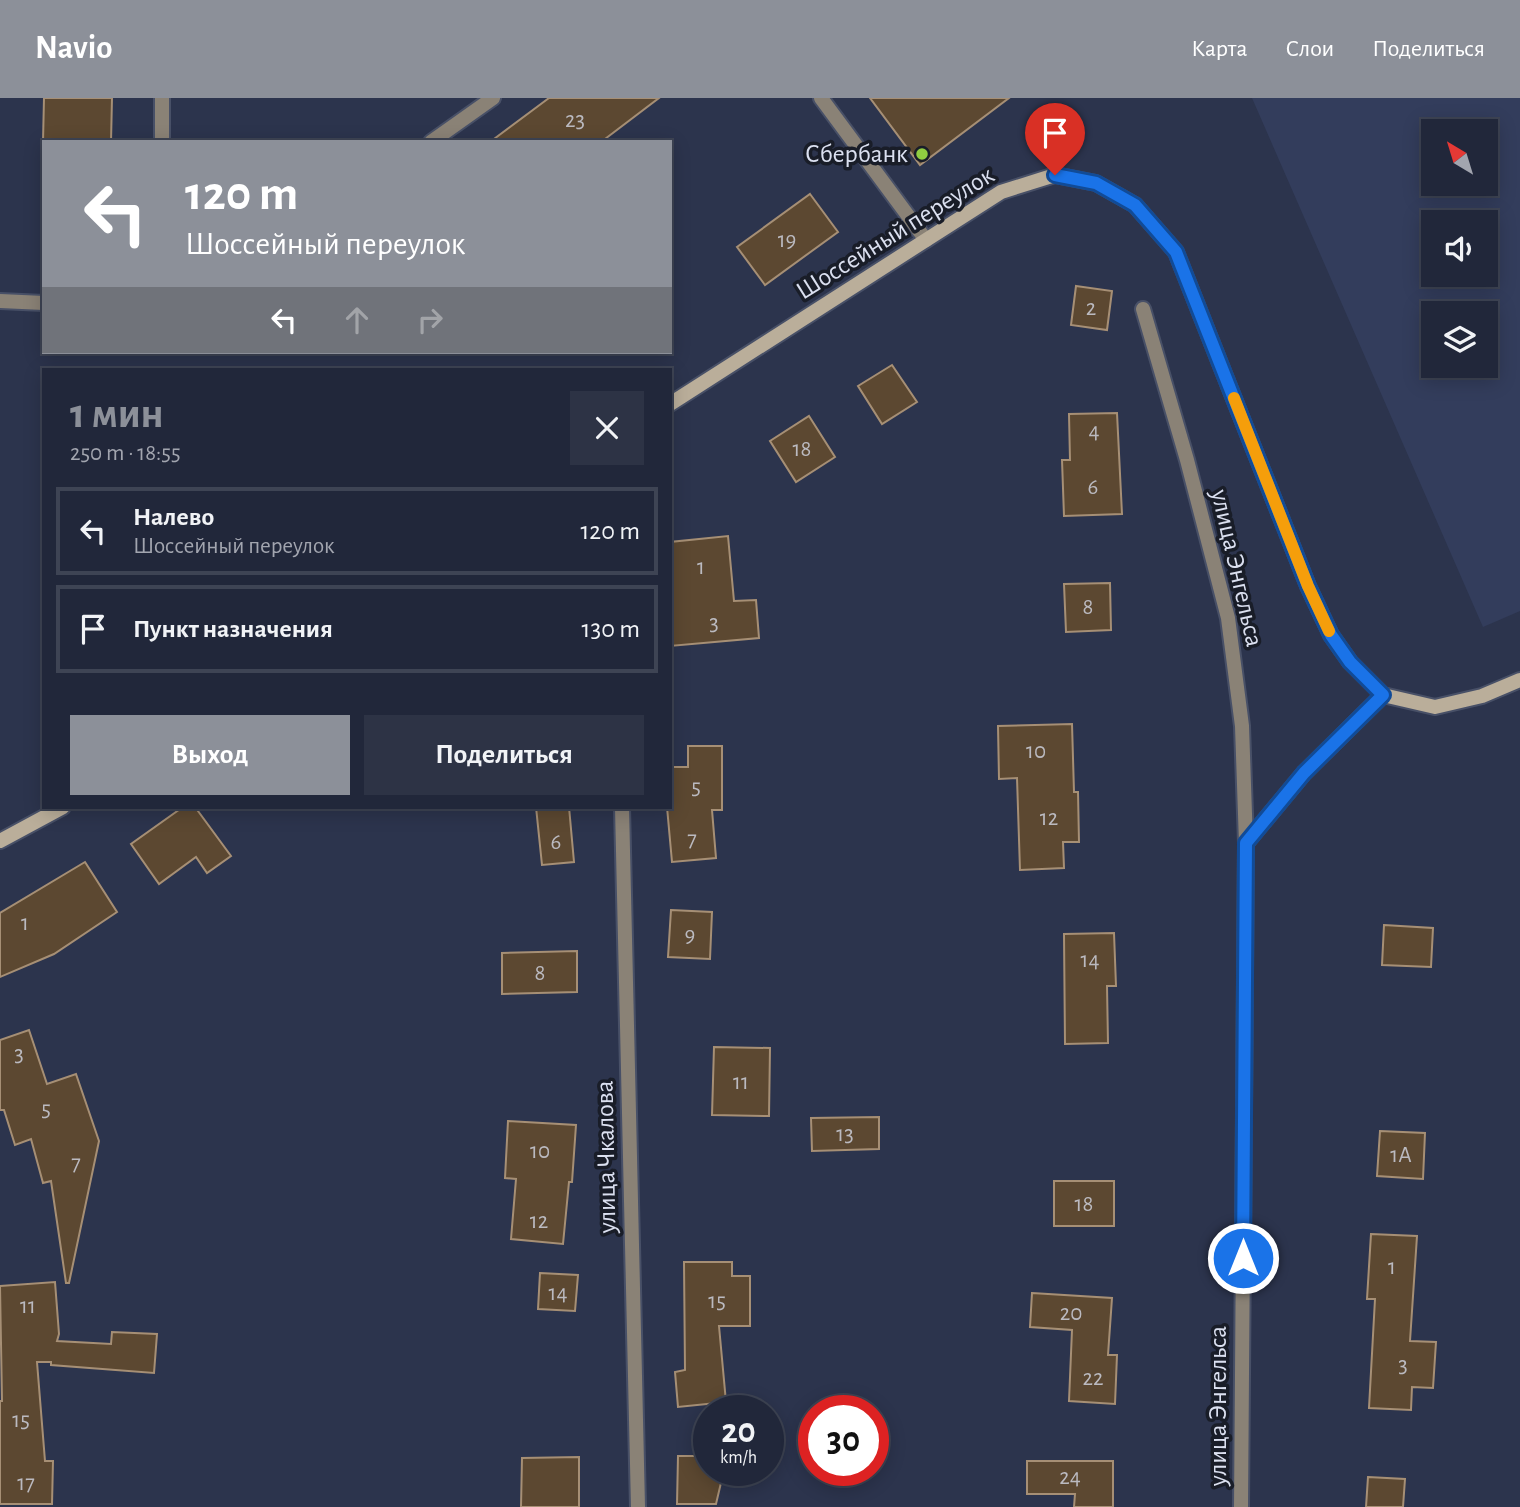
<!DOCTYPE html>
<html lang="ru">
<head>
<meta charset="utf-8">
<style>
	body { margin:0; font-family:"Alegreya Sans",sans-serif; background:#2d3345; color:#f1f3f6; height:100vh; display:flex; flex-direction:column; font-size:26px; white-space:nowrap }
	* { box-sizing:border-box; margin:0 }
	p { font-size:23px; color:#a2a5af }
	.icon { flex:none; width:38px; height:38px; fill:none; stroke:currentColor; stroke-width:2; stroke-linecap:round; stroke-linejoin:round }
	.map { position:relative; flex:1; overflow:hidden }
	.side { position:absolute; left:42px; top:270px; width:630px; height:441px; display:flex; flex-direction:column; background:#21273a; border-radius:0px; box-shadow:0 4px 18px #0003,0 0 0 2px #3e4454 }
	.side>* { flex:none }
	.hud { position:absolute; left:42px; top:42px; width:630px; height:214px; border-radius:0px; box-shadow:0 4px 18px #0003,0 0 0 2px #3e4454; background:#8c9099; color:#fff; overflow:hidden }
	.needle { width:46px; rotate:322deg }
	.controls { position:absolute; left:1421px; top:21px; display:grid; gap:14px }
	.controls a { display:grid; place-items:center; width:77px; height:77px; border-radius:0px; background:#21273a; box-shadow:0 4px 18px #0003,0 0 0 2px #3e4454; font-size:35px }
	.speed { position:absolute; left:693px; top:1297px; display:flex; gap:14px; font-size:35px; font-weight:700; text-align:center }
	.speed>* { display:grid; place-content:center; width:91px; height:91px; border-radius:50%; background:#21273a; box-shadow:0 4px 18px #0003,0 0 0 2px #3e4454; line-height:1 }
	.speed small { font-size:18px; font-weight:400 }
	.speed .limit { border:10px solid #d22; background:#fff; color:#111 }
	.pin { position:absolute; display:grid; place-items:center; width:60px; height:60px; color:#fff; margin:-72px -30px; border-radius:50% 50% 50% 0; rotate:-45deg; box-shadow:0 0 7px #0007 }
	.pin .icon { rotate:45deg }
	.me { position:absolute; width:77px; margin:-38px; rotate:0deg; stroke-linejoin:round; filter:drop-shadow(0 0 5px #0008) }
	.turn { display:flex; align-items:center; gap:24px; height:147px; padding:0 28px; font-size:32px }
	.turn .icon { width:91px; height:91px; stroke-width:2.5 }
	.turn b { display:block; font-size:49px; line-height:60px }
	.lanes { display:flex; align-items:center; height:66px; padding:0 28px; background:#0003; justify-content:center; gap:35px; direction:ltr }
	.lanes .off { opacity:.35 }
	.round { display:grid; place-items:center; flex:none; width:74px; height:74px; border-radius:0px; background:#2d3345 }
	.overview { display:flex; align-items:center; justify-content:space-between; height:119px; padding:0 28px }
	h1 { font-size:42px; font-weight:700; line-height:52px; color:#8c9099 }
	.primary-button { display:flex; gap:14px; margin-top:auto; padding:14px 28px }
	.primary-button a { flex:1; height:80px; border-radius:0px; background:#8c9099; color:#fff; font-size:28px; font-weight:700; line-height:80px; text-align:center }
	.primary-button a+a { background:#2d3345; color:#f1f3f6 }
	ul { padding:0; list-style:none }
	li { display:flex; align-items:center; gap:21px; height:88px; margin:0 14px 10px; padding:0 14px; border:4px solid #3e4454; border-radius:0px }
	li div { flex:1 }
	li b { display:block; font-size:26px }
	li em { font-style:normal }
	header { display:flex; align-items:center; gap:42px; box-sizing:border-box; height:98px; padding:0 35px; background:#8c9099; color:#fff }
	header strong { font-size:33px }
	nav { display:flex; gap:38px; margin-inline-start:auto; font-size:24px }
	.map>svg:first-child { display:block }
	.built { fill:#333d5c; fill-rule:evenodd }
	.building { fill:#5c4831; stroke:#a68f75; stroke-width:2 }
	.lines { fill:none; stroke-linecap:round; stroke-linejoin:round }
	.lane-casing { stroke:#485067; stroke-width:18 }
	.street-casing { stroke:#485067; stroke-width:18 }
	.secondary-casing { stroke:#485067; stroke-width:18 }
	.lane { stroke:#8a8276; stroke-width:14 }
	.street { stroke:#8a8276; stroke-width:14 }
	.secondary { stroke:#baae9a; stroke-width:14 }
	.route-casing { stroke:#114b97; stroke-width:18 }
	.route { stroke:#1a73e8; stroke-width:12 }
	.slow { stroke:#f59e0b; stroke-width:12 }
	.poi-dot { fill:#90cd41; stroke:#191d28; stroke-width:2.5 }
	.labels { text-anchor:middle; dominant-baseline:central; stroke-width:7; stroke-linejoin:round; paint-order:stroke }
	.number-label { font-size:23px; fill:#bbbac0 }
	.poi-label { font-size:26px; fill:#dbe0f0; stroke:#191d28; text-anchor:end }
	.street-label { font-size:26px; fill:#dbe0f0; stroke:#191d28 }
</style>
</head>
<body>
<header>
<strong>Navio</strong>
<nav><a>Карта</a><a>Слои</a><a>Поделиться</a></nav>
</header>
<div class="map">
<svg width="1520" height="1409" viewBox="0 0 1520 1409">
	<rect width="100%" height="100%" fill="#2c344d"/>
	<path class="built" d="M1252 0H1520V513L1483 529ZM1433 33H1486V86H1433ZM1433 124H1486V177H1433ZM1433 215H1486V268H1433Z"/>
	<g class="building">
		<path d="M44 0H112L111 44H43Z"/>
		<path d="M549 0H659L601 44H490Z"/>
		<path d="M870 0H1009L920 67Z"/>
		<path d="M810 96 838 134 765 187 737 149Z"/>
		<path d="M1076 188 1112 193 1107 232 1071 227Z"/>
		<path d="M892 267 917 304 882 326 858 288Z"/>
		<path d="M1117 315 1122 416 1064 418 1062 362H1070L1069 316Z"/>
		<path d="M809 318 835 359 796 384 770 343Z"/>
		<path d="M728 438 734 503 756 502 759 540 670 548V444Z"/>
		<path d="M1110 485 1111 532 1066 534 1064 486Z"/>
		<path d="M1072 626 1074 694H1078L1079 744H1063L1064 770 1020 772 1017 680 999 681 998 628Z"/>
		<path d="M688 648H722V712H712L716 760 672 764 667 709H670V669H688Z"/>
		<path d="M183 709H195L231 758 207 775 196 759 159 786 131 746Z"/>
		<path d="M536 709H569L574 764 542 767Z"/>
		<path d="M85 764 117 814 54 856 0 879V815Z"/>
		<path d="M671 812 712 814 710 861 668 859Z"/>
		<path d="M1384 827 1433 830 1431 869 1382 867Z"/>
		<path d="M1114 835 1116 888H1107L1108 945 1065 946 1064 836Z"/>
		<path d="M577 853V894L502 896V855Z"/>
		<path d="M29 932 47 986 76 976 99 1043 69 1185H66L51 1083 43 1085 31 1041 15 1047 4 1012H0V942Z"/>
		<path d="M714 949 770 950 769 1018 712 1017Z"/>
		<path d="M879 1019V1051L812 1053 811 1020Z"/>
		<path d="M508 1023 576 1027 572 1084H569L563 1146 511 1141 516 1081 505 1080Z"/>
		<path d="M1380 1033 1425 1035 1423 1081 1377 1078Z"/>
		<rect x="1054" y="1083" width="60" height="45"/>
		<path d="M1371 1136 1417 1138 1410 1243 1436 1244 1433 1290 1412 1289 1411 1312 1369 1310 1375 1201H1367Z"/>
		<path d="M684 1164H732V1178H750V1228H719L726 1304 678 1309 675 1274 685 1272Z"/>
		<path d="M540 1175 578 1177 575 1213 538 1211Z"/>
		<path d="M55 1184 59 1236 57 1243 111 1246 112 1234 157 1236 154 1275 51 1267V1264H37L45 1363H53L52 1406H0V1303H2L0 1188Z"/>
		<path d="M1032 1195 1112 1200 1108 1257H1117L1115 1306 1069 1303 1072 1232 1030 1229Z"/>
		<path d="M678 1358H709V1372H724L716 1406H677Z"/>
		<path d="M579 1359V1409H521L522 1360Z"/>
		<path d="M1027 1363H1113V1409H1074L1075 1396H1027Z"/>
		<path d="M1368 1379 1405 1381 1403 1409H1366Z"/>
	</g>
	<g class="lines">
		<g class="lane-casing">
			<g id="lane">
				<path d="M821 0 926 142"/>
				<path d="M162 44V0"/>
				<path d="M431 44 493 0"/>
			</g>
		</g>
		<g class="street-casing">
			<g id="street">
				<path d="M0 203 44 205"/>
				<path d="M1143 211 1187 362 1228 520 1242 628 1246 745"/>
				<path d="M622 709 638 1409"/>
				<path d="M1241 1409 1246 745 1304 675 1383 597"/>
			</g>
		</g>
		<g class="secondary-casing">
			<g id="secondary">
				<path d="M670 306 1001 94 1055 77 1096 85 1135 107 1176 154 1308 488 1331 537 1350 564 1383 597 1435 609 1482 598 1520 582"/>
				<path d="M0 743 63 709"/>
			</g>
		</g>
		<use href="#lane" class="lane"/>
		<use href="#street" class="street"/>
		<use href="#secondary" class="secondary"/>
	</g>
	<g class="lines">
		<g class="route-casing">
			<path id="route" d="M1055 77 1096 85 1135 107 1176 154 1308 488 1331 537 1350 564 1383 597 1304 675 1246 745 1243 1160"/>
		</g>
		<use href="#route" class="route"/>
		<path class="slow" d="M1234 300 1308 488 1329 533"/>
	</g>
	<circle class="poi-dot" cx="922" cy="56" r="7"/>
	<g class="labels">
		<g class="number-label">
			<text x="575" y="22">23</text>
			<text x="787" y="142">19</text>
			<text x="1091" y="210">2</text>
			<text x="1094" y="333">4</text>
			<text x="802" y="351">18</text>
			<text x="1093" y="389">6</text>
			<text x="701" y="469">1</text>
			<text x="1088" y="509">8</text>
			<text x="714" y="525">3</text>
			<text x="1036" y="653">10</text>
			<text x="696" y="689">5</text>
			<text x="1049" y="720">12</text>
			<text x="692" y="741">7</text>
			<text x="556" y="744">6</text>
			<text x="25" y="825">1</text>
			<text x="690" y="837">9</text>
			<text x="1090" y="862">14</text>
			<text x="540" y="875">8</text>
			<text x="19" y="956">3</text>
			<text x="741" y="984">11</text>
			<text x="46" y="1011">5</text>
			<text x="845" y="1036">13</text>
			<text x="540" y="1053">10</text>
			<text x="1401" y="1057">1А</text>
			<text x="76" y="1065">7</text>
			<text x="1084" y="1106">18</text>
			<text x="539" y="1123">12</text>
			<text x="1392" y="1169">1</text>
			<text x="558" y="1195">14</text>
			<text x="717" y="1203">15</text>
			<text x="28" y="1208">11</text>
			<text x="1071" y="1215">20</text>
			<text x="1403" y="1267">3</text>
			<text x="1093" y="1280">22</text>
			<text x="21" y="1322">15</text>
			<text x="1070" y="1379">24</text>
			<text x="26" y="1385">17</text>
		</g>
		<g class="poi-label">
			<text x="908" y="56">Сбербанк</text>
		</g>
		<g class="street-label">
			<text transform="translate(895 135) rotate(-32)">Шоссейный переулок</text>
			<text transform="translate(1237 470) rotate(77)">улица Энгельса</text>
			<text transform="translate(606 1059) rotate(-91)">улица Чкалова</text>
			<text transform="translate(1218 1308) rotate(-90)">улица Энгельса</text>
		</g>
	</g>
</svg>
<div class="controls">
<a><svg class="needle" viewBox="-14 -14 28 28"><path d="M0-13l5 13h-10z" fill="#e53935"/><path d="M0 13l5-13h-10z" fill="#a2a5af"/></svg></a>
<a><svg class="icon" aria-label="sound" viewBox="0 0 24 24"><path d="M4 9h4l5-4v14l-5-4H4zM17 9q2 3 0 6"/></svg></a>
<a><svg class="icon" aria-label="layers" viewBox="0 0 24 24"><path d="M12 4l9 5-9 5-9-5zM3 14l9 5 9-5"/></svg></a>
</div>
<div class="speed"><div>20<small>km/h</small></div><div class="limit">30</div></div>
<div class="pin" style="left:1055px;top:77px;background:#d93025"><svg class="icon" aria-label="arrive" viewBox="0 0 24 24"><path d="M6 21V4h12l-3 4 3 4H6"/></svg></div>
<svg class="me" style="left:1243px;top:1160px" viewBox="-20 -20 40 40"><circle r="17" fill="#1a73e8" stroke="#fff" stroke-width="3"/><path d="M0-11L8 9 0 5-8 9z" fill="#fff"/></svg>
<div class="hud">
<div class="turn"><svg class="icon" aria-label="left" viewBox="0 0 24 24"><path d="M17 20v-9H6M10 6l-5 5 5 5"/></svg><div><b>120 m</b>Шоссейный переулок</div></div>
<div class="lanes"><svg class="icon" aria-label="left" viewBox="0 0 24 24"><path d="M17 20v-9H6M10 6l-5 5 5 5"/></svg><svg class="icon off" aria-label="ahead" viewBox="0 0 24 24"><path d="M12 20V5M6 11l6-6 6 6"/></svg><svg class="icon off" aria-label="right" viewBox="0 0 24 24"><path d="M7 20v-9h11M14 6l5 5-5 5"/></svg></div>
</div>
<section class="side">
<div class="overview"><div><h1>1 мин</h1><p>250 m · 18:55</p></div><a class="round"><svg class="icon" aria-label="close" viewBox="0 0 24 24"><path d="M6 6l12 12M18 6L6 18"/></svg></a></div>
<ul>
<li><svg class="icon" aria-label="left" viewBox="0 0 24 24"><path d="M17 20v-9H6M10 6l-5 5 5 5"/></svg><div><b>Налево</b><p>Шоссейный переулок</p></div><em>120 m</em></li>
<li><svg class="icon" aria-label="arrive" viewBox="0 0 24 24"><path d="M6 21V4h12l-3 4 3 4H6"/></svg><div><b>Пункт назначения</b></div><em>130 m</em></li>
</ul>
<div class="primary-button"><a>Выход</a><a>Поделиться</a></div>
</section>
</div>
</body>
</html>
